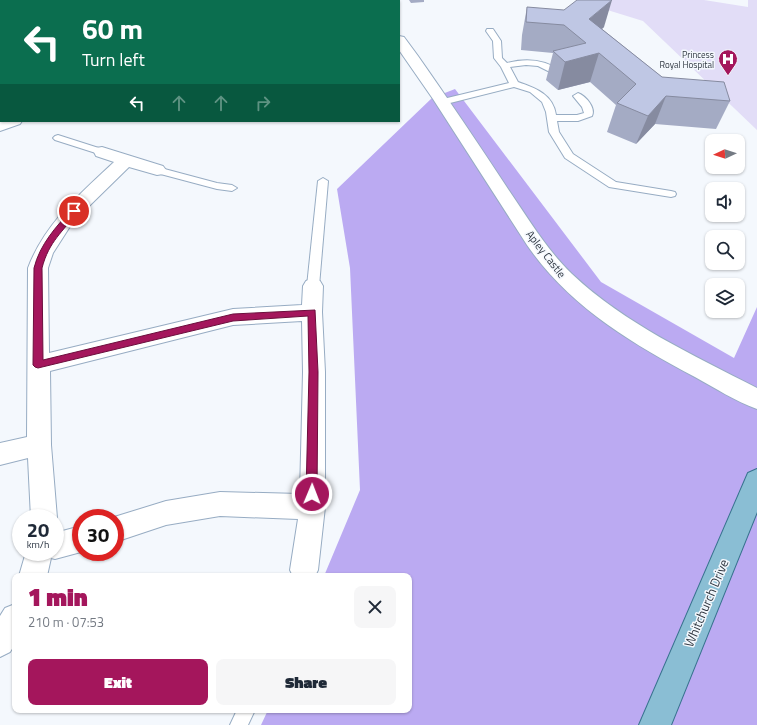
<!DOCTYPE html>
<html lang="en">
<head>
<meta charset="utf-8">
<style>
	body { margin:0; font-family:"Titillium Web",sans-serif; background:#f6f6f7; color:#1f2937; height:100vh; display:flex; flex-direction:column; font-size:15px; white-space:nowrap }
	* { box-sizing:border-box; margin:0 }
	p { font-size:13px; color:#747a83 }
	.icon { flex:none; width:22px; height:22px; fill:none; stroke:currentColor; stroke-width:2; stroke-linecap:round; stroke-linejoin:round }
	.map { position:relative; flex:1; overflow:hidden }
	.panel { position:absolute; left:12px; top:573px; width:400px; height:140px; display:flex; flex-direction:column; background:#fff; border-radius:8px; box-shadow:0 1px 3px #0004 }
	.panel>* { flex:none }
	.guide { position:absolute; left:0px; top:0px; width:400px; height:122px; box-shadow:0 1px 3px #0004; background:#0b6e4f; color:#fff; overflow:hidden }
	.needle { width:26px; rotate:266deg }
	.tools { position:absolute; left:705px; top:134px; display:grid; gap:8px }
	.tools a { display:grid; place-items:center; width:40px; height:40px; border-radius:8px; background:#fff; box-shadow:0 1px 3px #0004; font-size:20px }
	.speed { position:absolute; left:12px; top:509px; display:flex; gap:8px; font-size:20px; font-weight:700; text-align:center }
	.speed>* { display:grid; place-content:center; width:52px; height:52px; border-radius:50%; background:#fff; box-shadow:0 1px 3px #0004; line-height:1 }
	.speed small { font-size:10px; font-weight:400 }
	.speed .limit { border:6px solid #d22; background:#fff; color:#111 }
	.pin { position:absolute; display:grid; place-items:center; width:34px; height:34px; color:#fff; margin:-17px; border:2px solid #fff; border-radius:50%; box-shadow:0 1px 4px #0007 }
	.me { position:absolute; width:44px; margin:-22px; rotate:1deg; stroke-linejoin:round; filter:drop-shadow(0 0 3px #0008) }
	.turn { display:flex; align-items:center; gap:14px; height:84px; padding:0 16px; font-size:18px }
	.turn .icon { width:52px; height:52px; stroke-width:2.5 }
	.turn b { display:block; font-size:28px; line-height:34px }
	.lanes { display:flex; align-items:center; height:38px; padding:0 16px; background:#0003; justify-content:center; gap:20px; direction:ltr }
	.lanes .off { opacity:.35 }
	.round { display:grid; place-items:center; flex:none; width:42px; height:42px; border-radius:8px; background:#f6f6f7 }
	.summary { display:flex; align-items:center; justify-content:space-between; height:68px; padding:0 16px }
	h1 { font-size:24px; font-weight:800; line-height:30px; color:#a4165c }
	.cta { display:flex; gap:8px; margin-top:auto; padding:8px 16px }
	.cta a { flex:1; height:46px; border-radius:8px; background:#a4165c; color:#fff; font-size:16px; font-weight:800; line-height:46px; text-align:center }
	.cta a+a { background:#f6f6f7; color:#1f2937 }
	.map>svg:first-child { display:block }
	.green { fill:#e2ddf7 }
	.forest { fill:#bbaaf2 }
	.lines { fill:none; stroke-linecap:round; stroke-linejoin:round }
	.service-casing { stroke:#97acc3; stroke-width:2 }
	.minor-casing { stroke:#97acc3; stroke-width:2 }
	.primary-casing { stroke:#37728e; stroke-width:2 }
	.service { fill:#fff; fill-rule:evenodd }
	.minor { fill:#fff; fill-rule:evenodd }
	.primary { fill:#8abed4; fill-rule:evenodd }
	.wall { fill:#a4abc4 }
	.shaded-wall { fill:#868ba0 }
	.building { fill:#bfc7e4; stroke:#868ba0 }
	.route { fill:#a4165c; stroke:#6b0e3c }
	.labels { text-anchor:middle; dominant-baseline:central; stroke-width:3; stroke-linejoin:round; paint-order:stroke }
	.far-poi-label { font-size:9px; fill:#2f3741; stroke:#f4f8fd; text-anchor:end }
	.street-label { font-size:11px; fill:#2f3741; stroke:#f4f8fd }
	.near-street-label { font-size:13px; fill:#2f3741; stroke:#f4f8fd }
</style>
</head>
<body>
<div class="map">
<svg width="757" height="725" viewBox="0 0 757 725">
	<rect width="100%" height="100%" fill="#f4f8fd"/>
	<path class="green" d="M575 0H704L748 7V0H757V130L643 21Z"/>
	<path class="forest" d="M455 89 601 282 734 358 757 307V725H261L268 710H409V576H324L360 490 350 268 337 189 432 98Z"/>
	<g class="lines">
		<g class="service-casing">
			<g id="service">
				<path d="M487 29H493L501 41 502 58 507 63C526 58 544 59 561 71L562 73 558 76 538 66 526 65 510 67 518 82C535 88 553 94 556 115H577L584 113 582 107 573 96 578 93C586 96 596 108 592 116L578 121H557L559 132 573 154 616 182 671 191 675 192 676 194 675 196 671 197 609 187 565 158 549 132 546 112 542 102 530 92 514 87 442 105 439 104 437 102 439 100 509 83 501 67 494 58 493 41 486 31Z"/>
				<path d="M58 135 105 150 107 152 102 155 55 140 53 138 55 136Z"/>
				<path d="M157 167 217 183 232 185 237 188 232 191 217 189 153 172 152 170Z"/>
				<path d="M323 178 328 181 319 286 317 289 313 290 309 289 307 286 318 181Z"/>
				<path d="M237 710H255L248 725H230Z"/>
			</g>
		</g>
		<g class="minor-casing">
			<g id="minor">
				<rect x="69" y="0" width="15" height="1"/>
				<rect x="368" y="0" width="13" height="1"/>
				<path d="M399 36 404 37 418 56C449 100 479 145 508 189 528 218 546 249 572 274 625 324 693 355 757 388V409C735 401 715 388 695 377 631 343 569 306 527 245L433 99 399 50Z"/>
				<rect x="0" y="56" width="1" height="8"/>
				<path d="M0 121H22L20 124 0 131Z"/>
				<path d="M102 147 163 166 166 170 163 174 157 175 129 167 81 214 69 228 53 253 48 268 49 353 233 309 302 305 303 286 306 281 313 278 320 281 323 286 322 312 325 372V507L318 570 315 576H293L290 570 298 519 220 516 166 525 115 542V518H111L166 501 220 492 300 494 303 372 302 321 233 325 50 371 51 445 57 518 55 523V518H31L28 458 0 465V443L27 437 28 268C45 223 80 194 114 162L96 156 94 152 96 148Z"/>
				<path d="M81 526V552L55 559 51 558 47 576H19L26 552H55V533Z"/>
				<path d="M15 604V644L10 652 0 657V616L5 608Z"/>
			</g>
		</g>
		<g class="primary-casing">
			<path id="primary" d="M757 469V512L671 725H639L748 473Z"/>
		</g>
		<use href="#service" class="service"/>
		<use href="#minor" class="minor"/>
		<use href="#primary" class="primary"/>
	</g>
	<g class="wall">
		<path d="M409 0H424V2L411 3Z"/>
		<path d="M527 7 604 27 602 29 662 77 730 101 716 129 655 124 636 144 607 132 616 105 590 82 558 90 546 80 553 53 521 50 522 35Z"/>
	</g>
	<g class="shaded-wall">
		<path d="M612 0 604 27 586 43 589 19Z"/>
		<path d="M599 53 590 82 558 90 565 62Z"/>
		<path d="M666 96 655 124 636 144 648 116Z"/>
	</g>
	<path class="building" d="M577 0H612L589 19 662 77 724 82 730 101 666 96 648 116 617 103 636 84 599 53 565 62 553 51 586 43 564 25 526 22 527 7 564 10Z"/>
	<path class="route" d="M74 208 78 211C63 232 49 241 42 268L43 360 233 314 315 310 318 372 317 494 315 498 312 499 308 498 306 494 309 372 308 316 233 321 38 368 35 367 33 365 34 268C40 244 56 227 72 209Z"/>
	<defs>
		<g id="hospital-pin" transform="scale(1)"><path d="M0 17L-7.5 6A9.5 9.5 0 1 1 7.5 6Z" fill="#a4165c" stroke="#f4f8fd"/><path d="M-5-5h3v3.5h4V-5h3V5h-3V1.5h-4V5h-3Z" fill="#fff"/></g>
	</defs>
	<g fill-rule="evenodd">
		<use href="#hospital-pin" x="728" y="59"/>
	</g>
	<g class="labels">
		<g class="far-poi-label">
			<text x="714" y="54">Princess<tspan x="714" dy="10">Royal Hospital</tspan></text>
		</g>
		<g class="street-label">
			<text transform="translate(546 254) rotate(52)">Apley Castle</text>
		</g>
		<g class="near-street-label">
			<text transform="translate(706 603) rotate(-67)">Whitchurch Drive</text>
		</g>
	</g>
</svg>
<div class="tools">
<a><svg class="needle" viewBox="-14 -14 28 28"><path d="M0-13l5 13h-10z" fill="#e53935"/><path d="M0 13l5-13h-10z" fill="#747a83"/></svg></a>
<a><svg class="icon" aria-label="sound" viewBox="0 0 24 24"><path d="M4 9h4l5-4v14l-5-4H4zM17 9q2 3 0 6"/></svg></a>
<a><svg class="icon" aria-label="search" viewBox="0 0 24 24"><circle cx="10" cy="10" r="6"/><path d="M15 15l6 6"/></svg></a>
<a><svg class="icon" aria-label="layers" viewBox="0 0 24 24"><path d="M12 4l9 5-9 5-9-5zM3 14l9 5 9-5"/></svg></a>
</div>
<div class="speed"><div>20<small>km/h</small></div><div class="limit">30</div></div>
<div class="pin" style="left:74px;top:211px;background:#d93025"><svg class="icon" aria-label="arrive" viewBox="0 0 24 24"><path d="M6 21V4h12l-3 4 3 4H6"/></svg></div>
<svg class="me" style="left:312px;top:494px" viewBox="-20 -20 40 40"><circle r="17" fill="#a4165c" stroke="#fff" stroke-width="3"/><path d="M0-11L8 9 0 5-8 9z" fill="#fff"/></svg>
<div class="guide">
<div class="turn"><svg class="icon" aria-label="left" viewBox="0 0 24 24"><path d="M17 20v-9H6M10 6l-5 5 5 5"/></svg><div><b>60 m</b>Turn left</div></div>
<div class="lanes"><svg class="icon" aria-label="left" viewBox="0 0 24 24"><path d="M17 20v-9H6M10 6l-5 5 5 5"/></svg><svg class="icon off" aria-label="ahead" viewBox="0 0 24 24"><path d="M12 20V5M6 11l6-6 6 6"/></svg><svg class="icon off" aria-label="ahead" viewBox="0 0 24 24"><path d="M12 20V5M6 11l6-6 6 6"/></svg><svg class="icon off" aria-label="right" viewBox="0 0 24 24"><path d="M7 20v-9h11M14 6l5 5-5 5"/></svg></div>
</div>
<section class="panel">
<div class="summary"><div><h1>1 min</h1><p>210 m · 07:53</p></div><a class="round"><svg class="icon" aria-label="close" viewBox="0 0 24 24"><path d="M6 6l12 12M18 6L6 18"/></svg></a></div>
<div class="cta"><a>Exit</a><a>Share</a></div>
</section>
</div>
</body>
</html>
